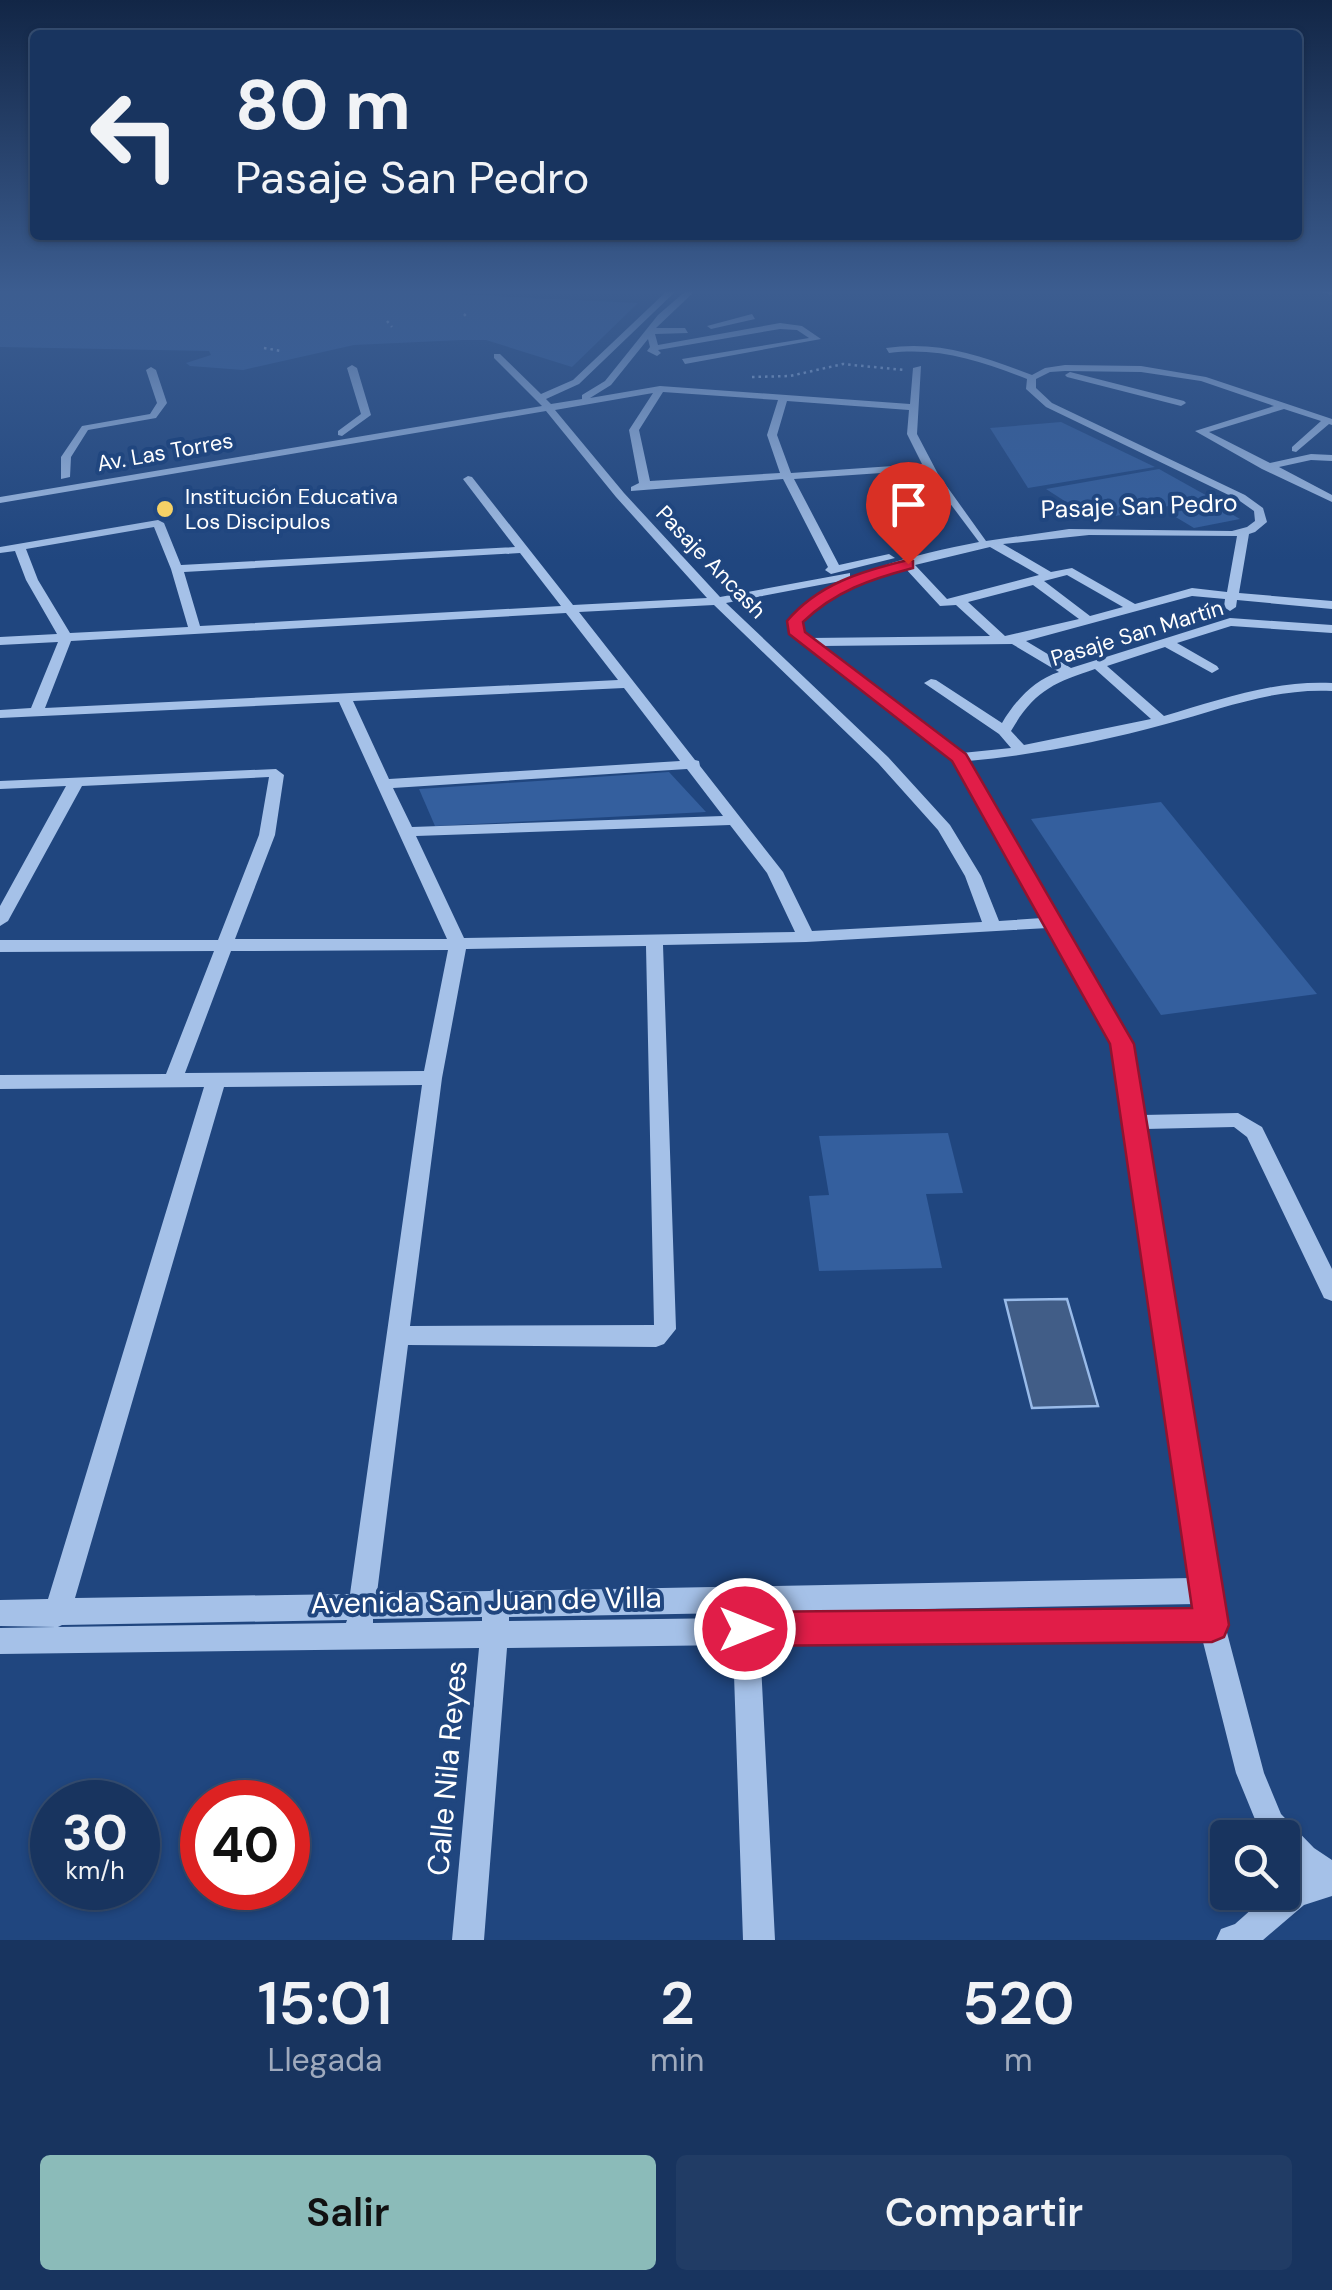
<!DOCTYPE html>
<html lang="es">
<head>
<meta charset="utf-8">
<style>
	body { margin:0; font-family:"DM Sans",sans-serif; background:#213c65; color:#f1f3f6; height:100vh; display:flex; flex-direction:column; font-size:38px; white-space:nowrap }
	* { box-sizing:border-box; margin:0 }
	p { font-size:32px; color:#9faabd }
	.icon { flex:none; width:55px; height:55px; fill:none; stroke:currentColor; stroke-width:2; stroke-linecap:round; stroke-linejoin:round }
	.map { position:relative; height:1940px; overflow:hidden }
	.panel { display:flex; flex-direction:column; background:#18345f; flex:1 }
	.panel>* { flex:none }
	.top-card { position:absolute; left:30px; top:30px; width:1272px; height:210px; border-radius:10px; box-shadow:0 2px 8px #0004,0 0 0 2px #364f74; background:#18345f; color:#f1f3f6; overflow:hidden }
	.fabs { position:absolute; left:1210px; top:1820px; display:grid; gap:20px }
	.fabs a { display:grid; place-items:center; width:90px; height:90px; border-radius:10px; background:#18345f; box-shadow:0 2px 8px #0004,0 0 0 2px #364f74; font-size:50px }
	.speed { position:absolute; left:30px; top:1780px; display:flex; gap:20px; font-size:50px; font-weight:700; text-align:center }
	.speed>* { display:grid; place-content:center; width:130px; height:130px; border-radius:50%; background:#18345f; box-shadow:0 2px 8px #0004,0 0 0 2px #364f74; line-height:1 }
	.speed small { font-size:25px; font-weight:400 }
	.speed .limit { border:15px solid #d22; background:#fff; color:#111 }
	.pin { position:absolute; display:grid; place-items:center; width:85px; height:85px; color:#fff; margin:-102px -42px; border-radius:50% 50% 50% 0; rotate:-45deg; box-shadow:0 0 10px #0007 }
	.pin .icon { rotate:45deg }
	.me { position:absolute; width:110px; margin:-55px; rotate:90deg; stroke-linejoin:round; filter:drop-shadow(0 0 8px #0008) }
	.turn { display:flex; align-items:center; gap:35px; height:210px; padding:0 40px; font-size:45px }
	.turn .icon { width:130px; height:130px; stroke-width:2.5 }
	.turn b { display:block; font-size:70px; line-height:85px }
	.eta { display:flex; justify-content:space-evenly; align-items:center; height:170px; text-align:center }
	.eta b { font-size:60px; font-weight:600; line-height:70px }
	.cta { display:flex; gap:20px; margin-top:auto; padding:20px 40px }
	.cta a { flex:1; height:115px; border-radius:10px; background:#8bbbb9; color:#111; font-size:40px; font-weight:600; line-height:115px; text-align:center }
	.cta a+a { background:#213c65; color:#f1f3f6 }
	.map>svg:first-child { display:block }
	.green { fill:#345f9e }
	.water { fill:#415d87; stroke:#99bbe9; stroke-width:2.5 }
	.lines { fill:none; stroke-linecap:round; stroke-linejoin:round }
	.path { stroke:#a5c1e8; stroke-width:2.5; stroke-dasharray:2.5 4; stroke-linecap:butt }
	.minor { fill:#a5c1e8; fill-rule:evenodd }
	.route { fill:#e11d48; stroke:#92132f; stroke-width:2.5 }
	.poi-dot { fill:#f5d166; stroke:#20467f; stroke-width:4 }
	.labels { text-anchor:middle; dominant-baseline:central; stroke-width:8; stroke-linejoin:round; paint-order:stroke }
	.far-street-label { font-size:22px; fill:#fff; stroke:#20467f }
	.far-poi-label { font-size:22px; fill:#fff; stroke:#20467f; text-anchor:start }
	.street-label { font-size:25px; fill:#fff; stroke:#20467f }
	.near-street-label { font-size:30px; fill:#fff; stroke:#20467f }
</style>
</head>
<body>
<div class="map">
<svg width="1332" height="1940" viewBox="0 0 1332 1940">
	<rect width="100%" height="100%" fill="#20467f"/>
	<g class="green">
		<path d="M0 289H351L638 303 572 367 486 340H462L354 345 243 370 190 366 186 363 211 355 209 351 0 347Z"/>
		<path d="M1061 422 1155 467 1028 488 990 428Z"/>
		<path d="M1159 469 1211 498 1094 520 1046 489Z"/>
		<path d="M1216 505 1240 519 1194 528 1169 513Z"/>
		<path d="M669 772 706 812 435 826 419 789Z"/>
		<path d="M1161 802 1317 994 1161 1015 1031 819Z"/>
		<path d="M948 1133 963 1193 926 1194 942 1268 819 1271 809 1196 829 1195 819 1136Z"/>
	</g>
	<path class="water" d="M1067 1299 1098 1406 1032 1408 1005 1300Z"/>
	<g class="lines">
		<g class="path">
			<path d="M464 314 468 318"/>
			<path d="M387 321 392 327"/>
			<path d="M264 348 281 351"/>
			<path d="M752 377 790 376 843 364 904 370"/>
		</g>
		<g class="minor">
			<path d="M669 289H678L579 384 546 399 551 404 582 399V395L605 381 658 315 688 289H697L656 328H685L688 333 655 334 658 345 780 323 802 326 821 339 685 364 682 359 809 338 797 330 780 329 658 350 661 353 657 356 647 351 650 347 648 339 611 385 590 398 660 386 910 404 913 368 921 366 917 434 938 474 986 541 1069 529 1232 531 1247 527 1255 521 1254 511 1237 499 1046 407 1026 389 1027 379C980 361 940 347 889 353L886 348C938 340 983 356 1032 375L1045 368 1065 365 1141 366 1206 377 1332 419V425L1329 424 1296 452 1292 451V447L1321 421 1284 409 1209 432 1270 463 1311 454 1332 455V461L1311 460 1279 467 1332 495V502L1262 469 1195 431 1274 406 1201 381 1141 372 1065 371 1050 372 1036 379V388L1052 403 1245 495 1263 508 1267 522 1255 532 1249 534 1239 593 1332 601V609L1237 600 1236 607 1230 611 1224 607 1225 599 1192 596 1026 641 1071 668 1230 618 1332 625V633L1231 626 1177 643 1217 666 1219 669 1212 673 1165 647 1107 666 1164 716C1220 700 1273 680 1332 683V691C1273 688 1222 709 1166 724 1100 742 1034 755 968 761L1131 1044 1143 1115 1238 1113 1262 1127 1332 1269V1301L1324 1298 1247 1137 1234 1127 1145 1129 1225 1625 1264 1773 1281 1814 1314 1848 1332 1860V1896L1304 1905 1263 1940H1216L1221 1929 1235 1924 1271 1892H1282L1284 1881 1301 1875 1282 1859V1838H1263L1261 1834 1236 1773 1202 1638 760 1644 775 1940H743L733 1645 507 1648 484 1940H452L479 1648 0 1654V1628L56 1627 0 1626V1600L48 1599 204 1087 0 1089V1075L166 1074 214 951 0 952V940H218L259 835 269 777 82 786 8 921 0 926V906L66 786 0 789V781L276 769 284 775 275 835 235 939H447L339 702 0 718V710L31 708 58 642 0 645V637L57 634 26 580 15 551 0 553V547L158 520 164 523 181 565 515 547 463 479 468 476 472 477 573 605 707 598 616 497 546 411 0 503V497L542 406 494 358V354H500L541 394 573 380ZM663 392 778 400 767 435 780 473 650 481 639 430ZM653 393 629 430 639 483 631 487V491L783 479 828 567 825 570 831 574 895 558 889 554 839 565 794 479 925 470 979 542C914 555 839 571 791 618V634L953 761 1042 918 999 921 981 876 950 825 888 757 726 603 846 580 850 579V573L720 597 624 493 555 410ZM787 401 909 410 907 434 922 464 791 473 777 435ZM154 527 171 569 188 627 70 633 38 580 26 549ZM1089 535 1237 536 1227 592 1192 588 1135 604 1072 568 1051 572 1003 544ZM990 547 1039 575 947 599 915 565ZM520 553 561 606 200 626 184 572ZM905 568 940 606 956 605 990 636 810 638 803 633 801 622C830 593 867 579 905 568ZM1067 575 1123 607 1090 616 1044 581ZM1033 585 1079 619 1005 636 968 602ZM714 605 878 763 938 830 965 876 982 922 812 931 783 872 700 766 699 761 695 760 579 612ZM566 613 618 680 45 708 71 641ZM1012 644 1059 672C1034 680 1015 701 1002 723L936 680 931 679 924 683 999 734 1011 748 962 753 821 646ZM1095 669 1151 719 1024 745 1011 731C1034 691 1053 683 1095 669ZM624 688 680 761 389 779 353 701ZM687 769 723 816 412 827 393 788ZM730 825 767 873 795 932 464 938 416 836ZM1048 928 1113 1044 1192 1578 504 1591 497 1588 490 1591 377 1593 408 1345 656 1347 664 1344 676 1329 663 945 806 942ZM646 946 654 1325 410 1326 442 1078 466 949ZM448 950 424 1071 185 1073 231 951ZM422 1085 350 1594 75 1598 224 1087ZM1196 1604 1197 1612 758 1618V1612ZM731 1613 732 1618 509 1621V1617ZM482 1617V1621L373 1623V1619ZM347 1620 346 1623 58 1627 62 1625Z"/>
			<path d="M1317 289 1332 290V295L1318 291Z"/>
			<path d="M752 314 755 319 711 329 707 326Z"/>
			<path d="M352 365 357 368 371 415 342 436 338 435V431L361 414 347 368Z"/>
			<path d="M151 367 156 370 167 403 156 418 88 430 71 457 70 477 61 479V457L82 426 150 414 157 403 146 370Z"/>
			<path d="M1070 372 1184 401 1186 403 1181 406 1067 377 1065 375Z"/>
		</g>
	</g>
	<linearGradient id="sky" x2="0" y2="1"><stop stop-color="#122646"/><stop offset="0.52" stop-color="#3c5d90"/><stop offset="1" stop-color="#3c5d90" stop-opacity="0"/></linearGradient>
	<rect width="1332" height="561" fill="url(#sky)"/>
	<path class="route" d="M908 560 913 561V568C871 579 835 591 803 622L805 632 966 754 1134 1044 1229 1625 1224 1637 1212 1642 745 1646 733 1641 728 1629 733 1617 745 1612 1192 1608 1110 1044 952 761 789 634 787 621C818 584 862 571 908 560Z"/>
	<circle class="poi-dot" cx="165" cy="509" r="10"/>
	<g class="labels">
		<g class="far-street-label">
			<text transform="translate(165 452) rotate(-10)">Av. Las Torres</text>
			<text transform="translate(711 562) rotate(46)">Pasaje Ancash</text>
			<text transform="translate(1137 633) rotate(-17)">Pasaje San Martín</text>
		</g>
		<g class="far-poi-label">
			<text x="185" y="496">Institución Educativa<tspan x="185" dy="25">Los Discipulos</tspan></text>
		</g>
		<g class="street-label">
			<text transform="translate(1139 506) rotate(-2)">Pasaje San Pedro</text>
		</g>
		<g class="near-street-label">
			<text transform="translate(486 1600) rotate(-1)">Avenida San Juan de Villa</text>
			<text transform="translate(447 1768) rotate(-85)">Calle Nila Reyes</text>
		</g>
	</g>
</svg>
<div class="fabs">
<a><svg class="icon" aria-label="search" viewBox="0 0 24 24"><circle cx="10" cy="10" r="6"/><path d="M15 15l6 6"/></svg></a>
</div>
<div class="speed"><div>30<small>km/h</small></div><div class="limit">40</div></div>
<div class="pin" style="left:908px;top:564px;background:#d93025"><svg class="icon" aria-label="arrive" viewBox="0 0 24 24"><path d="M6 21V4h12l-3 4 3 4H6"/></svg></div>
<svg class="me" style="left:745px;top:1629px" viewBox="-20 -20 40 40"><circle r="17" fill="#e11d48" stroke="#fff" stroke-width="3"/><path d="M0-11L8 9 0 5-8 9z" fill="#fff"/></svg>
<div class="top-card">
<div class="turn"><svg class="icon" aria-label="left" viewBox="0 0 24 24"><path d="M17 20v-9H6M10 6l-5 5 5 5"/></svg><div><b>80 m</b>Pasaje San Pedro</div></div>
</div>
</div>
<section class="panel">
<div class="eta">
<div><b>15:01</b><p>Llegada</p></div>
<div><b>2</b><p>min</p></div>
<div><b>520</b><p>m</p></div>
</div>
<div class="cta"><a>Salir</a><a>Compartir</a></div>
</section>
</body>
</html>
